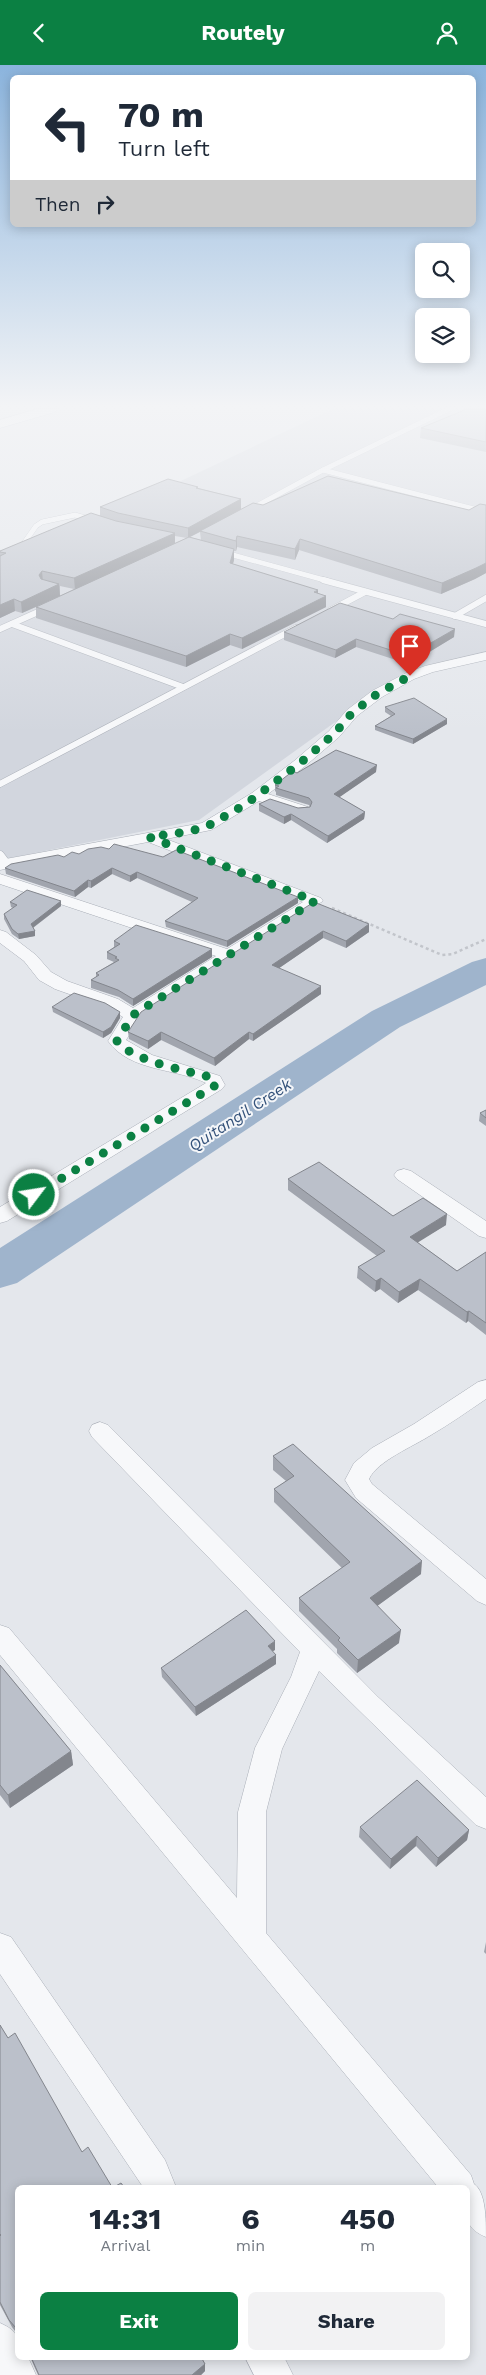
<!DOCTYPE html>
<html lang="en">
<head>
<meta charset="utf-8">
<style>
	body { margin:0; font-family:"Work Sans",sans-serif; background:#f2f2f3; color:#1f2937; height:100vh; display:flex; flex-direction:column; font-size:19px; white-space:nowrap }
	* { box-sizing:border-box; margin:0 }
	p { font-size:16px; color:#747a83 }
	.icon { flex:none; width:28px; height:28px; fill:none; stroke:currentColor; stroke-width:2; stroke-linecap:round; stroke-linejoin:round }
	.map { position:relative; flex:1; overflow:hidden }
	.side { position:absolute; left:15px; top:2120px; width:455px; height:175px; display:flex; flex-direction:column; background:#fff; border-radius:8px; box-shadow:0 2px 12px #0003 }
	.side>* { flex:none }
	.top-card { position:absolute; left:10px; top:10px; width:466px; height:152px; border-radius:8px; box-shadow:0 2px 12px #0003; background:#fff; color:#1f2937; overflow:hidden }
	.buttons { position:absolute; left:415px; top:178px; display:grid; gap:10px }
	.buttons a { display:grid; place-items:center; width:55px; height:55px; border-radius:8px; background:#fff; box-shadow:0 2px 12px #0003; font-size:25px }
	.pin { position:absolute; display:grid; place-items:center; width:42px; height:42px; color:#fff; margin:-51px -21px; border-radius:50% 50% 50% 0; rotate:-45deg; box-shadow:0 0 5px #0007 }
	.pin .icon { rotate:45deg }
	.me { position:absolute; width:55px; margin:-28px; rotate:59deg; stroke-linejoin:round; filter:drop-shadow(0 0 4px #0008) }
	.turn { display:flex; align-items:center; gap:18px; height:105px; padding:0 25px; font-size:22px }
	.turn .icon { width:65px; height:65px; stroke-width:2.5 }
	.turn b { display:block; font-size:35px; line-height:42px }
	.then { display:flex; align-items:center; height:48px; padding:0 25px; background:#0003; gap:10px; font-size:19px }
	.eta { display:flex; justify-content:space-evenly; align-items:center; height:85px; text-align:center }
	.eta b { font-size:30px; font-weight:700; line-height:35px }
	.action { display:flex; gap:10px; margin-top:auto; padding:10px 25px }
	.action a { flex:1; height:58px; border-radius:8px; background:#0b8043; color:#fff; font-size:20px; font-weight:700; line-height:58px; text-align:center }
	.action a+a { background:#f2f2f3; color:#1f2937 }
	header { display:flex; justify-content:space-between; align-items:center; height:65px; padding:0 25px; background:#0b8043; color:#fff; font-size:22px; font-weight:700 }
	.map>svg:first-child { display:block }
	.built { fill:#d2d6de }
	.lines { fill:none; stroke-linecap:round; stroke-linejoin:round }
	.river { fill:#9fb4cc; fill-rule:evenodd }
	.service-far2-casing { stroke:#a9aeb7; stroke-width:5.5 }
	.service-far1-casing { stroke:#a9aeb7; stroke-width:7 }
	.service-casing { stroke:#a9aeb7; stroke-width:9 }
	.minor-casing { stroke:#a9aeb7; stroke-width:1 }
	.primary-casing { stroke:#a3abb8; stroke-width:1 }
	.path { stroke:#c2c5cb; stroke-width:2.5; stroke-dasharray:3 3; stroke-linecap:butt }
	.service-far2 { stroke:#f7f8fa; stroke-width:5 }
	.service-far1 { stroke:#f7f8fa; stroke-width:6 }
	.service { stroke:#f7f8fa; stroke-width:8 }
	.minor { fill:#f7f8fa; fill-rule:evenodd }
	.primary { fill:#fff; fill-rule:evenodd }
	.wall { fill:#a1a5ae; fill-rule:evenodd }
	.shaded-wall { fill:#83868d }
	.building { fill:#bbc0ca; stroke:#83868d }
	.route { stroke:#0b8043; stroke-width:9; stroke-dasharray:0 16.2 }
	.labels { text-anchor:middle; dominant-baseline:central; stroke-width:4; stroke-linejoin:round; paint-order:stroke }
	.water-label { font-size:16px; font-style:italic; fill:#34527a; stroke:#f4f6f9 }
</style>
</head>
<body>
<header><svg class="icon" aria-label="back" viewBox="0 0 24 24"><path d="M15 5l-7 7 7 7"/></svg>Routely<svg class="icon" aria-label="person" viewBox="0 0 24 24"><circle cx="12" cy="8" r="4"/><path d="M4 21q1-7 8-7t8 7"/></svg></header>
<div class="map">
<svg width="486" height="2310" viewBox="0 0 486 2310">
	<rect width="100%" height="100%" fill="#e4e7ec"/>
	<path class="built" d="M333 344H486V588L409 604 199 755 0 795V491L166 423Z"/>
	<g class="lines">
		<path class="river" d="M486 893V920L400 962 17 1218 0 1223V1183L372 946 472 897Z"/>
		<g class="service-far2-casing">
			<g id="service-far2">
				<path d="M323 405 486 447"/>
				<path d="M249 445 323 405 449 344"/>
				<path d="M222 487 328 516"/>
				<path d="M0 493 22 481 36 461 42 457 75 450 96 456"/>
			</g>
		</g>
		<g class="service-far1-casing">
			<g id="service-far1">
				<path d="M323 515 486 559"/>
				<path d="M331 545 365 527"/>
				<path d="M455 551 486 533"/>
				<path d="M12 559 183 622"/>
				<path d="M0 564 47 543"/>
				<path d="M0 719 296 563"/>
			</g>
		</g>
		<g class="service-casing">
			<path id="service" d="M0 790 6 798"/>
		</g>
		<g class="minor-casing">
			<g id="minor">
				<path d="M486 587V595L433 607 414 614 382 632 357 651 339 672 304 702 268 729 308 742 310 745 308 748H298L259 736 211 765 166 774 321 833 323 836 140 953 126 975 152 990 220 1011 225 1020 222 1024 7 1156 0 1158V1142L206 1018C176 1003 130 1007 108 976L123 952 106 942 55 924 39 915 24 896 0 878V865L6 867 36 890 51 907 67 916 118 934 133 943 216 891 0 819V809L227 884 303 837 148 777 0 805V795L202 758 252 728 294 696 329 666 347 645 372 626 406 608 425 601Z"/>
				<path d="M404 1104 411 1106 486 1156V1173L479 1171 397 1114 394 1110 397 1106Z"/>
				<path d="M486 1315V1334C468 1346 450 1359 431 1370 414 1381 377 1396 369 1414L372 1419 486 1514V1540L477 1536 356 1433 345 1415 354 1398 372 1383 414 1359 478 1317Z"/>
				<path d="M100 1357 108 1360 378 1632 486 1732V1764L476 1760 319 1606 282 1684 266 1747V1868L471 2110 474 2119C486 2127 486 2155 486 2172 460 2161 468 2147 468 2122H438L0 1590V1560L9 1563 237 1833 238 1747 255 1683 291 1612 300 1587 92 1372 89 1366 92 1360Z"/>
				<path d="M0 1868 11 1872 165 2095 176 2122H143L0 1909Z"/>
				<path d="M0 2258C20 2267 18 2273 18 2292H28L36 2310H0Z"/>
				<path d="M245 2292H284L293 2310H254Z"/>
			</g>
		</g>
		<g class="primary-casing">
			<path id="primary" d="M37 344H57L55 347 0 363V355Z"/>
		</g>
		<path class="path" d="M332 843 442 890 453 889 486 874"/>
		<use href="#service-far2" class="service-far2"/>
		<use href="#service-far1" class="service-far1"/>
		<use href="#service" class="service"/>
		<use href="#minor" class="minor"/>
		<use href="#primary" class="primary"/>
	</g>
	<g class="wall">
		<path d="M486 344V387L420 373 421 363Z"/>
		<path d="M198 422V423L241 434V444L263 440 469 445 486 440V508L475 514 441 529 299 485 295 495 237 482 236 486H234V495L233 499 326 531V542L242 584 230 580 186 602 36 553V542L22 548 15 546 0 553V486L100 451V442ZM200 467 201 475 190 472ZM175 471 187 473 175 478ZM60 521 74 524 60 531Z"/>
		<path d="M393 554 454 572 421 592 411 589 399 596 356 582 335 593 284 575V567Z"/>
		<path d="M385 642 447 659 413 679 375 665V661L391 651 385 647Z"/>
		<path d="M376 707 339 732 365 747 364 754 327 778 291 755 284 759 259 746V739L298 743 310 742 309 740 276 730V727L275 726V720Z"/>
		<path d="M64 792 298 838 227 882 166 862 165 856 192 837 137 813 130 817 112 809 91 823 88 822 75 832 6 809 5 803Z"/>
		<path d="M61 836V841L33 863 35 866V871L19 874 12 869 4 854V849L13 843 11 842 10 837Z"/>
		<path d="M314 837 369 867 346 883 323 873 279 903 321 929 253 976 249 974 215 1001 161 975 148 984 129 974 128 967Z"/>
		<path d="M114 876 212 884V892L133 941 119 932 91 923V915L96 912V908L114 897 107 894V887L114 882Z"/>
		<path d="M52 942 120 947V953L111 968 103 973 53 947Z"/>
		<path d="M486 1045V1061L479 1056 480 1048Z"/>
		<path d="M288 1114 393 1151 446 1160 417 1177 457 1206 486 1187V1270L468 1256 466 1258 418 1225 398 1238 380 1224 375 1227 357 1213 358 1202 377 1191 288 1125Z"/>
		<path d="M273 1391 421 1509 377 1541 399 1578 357 1608 337 1588V1584L299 1546V1533L342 1503 274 1437V1424L286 1416 273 1405Z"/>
		<path d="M275 1585 272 1586 276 1590V1599L196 1651 162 1612 161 1603Z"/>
		<path d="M0 1600 71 1686 73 1700 10 1743 0 1730Z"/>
		<path d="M360 1762 469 1765 467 1775 436 1802 416 1781 390 1804 359 1772Z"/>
		<path d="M486 1877V1889L484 1887Z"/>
		<path d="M0 1960 8 1973 82 2087 112 2122H18V2270L12 2262 0 2240Z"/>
		<path d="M30 2292H201L205 2306 201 2310H38Z"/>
	</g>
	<g class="shaded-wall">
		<path d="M241 434V445L188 473V463Z"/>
		<path d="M175 468V480L75 525 74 513Z"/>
		<path d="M237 471V482L236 486V476Z"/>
		<path d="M300 474 299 485 295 495V484Z"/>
		<path d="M234 484V495L230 509V498Z"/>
		<path d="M486 498V508L475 514 441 529 442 518Z"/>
		<path d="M42 506 43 517 40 521 39 510Z"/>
		<path d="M59 519 60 531 22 548 21 537Z"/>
		<path d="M318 525V535L326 531V542L242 584V573Z"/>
		<path d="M14 534 15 546 0 553V540Z"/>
		<path d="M455 564 454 572 421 592 422 583Z"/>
		<path d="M230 569V580L186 602V591Z"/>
		<path d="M356 574V582L335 593 336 585Z"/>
		<path d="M411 581V589L399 596 400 588Z"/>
		<path d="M447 654V659L413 679V674Z"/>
		<path d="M377 700 376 707 334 736V729Z"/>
		<path d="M365 747 364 754 327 778 328 771Z"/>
		<path d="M291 749V755L284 759V752Z"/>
		<path d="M112 803V809L91 823V816Z"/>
		<path d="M137 807V813L130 817V811Z"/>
		<path d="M88 815V822L75 832 74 826Z"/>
		<path d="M298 832V838L227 882V876Z"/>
		<path d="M61 836V841L31 864V859Z"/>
		<path d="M369 859V867L346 883V876Z"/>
		<path d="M35 866V871L19 874 18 869Z"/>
		<path d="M323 866V873L272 908V900Z"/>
		<path d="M212 884V892L133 941V934Z"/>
		<path d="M321 921V929L253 976V969Z"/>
		<path d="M120 947V953L111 968 103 973V967Z"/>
		<path d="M161 967V975L148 984V976Z"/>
		<path d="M249 967V974L215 1001 214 993Z"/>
		<path d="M447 1149 446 1160 409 1183 410 1172Z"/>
		<path d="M381 1213 380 1224 375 1227 376 1216Z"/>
		<path d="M420 1214 418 1225 398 1238 399 1227Z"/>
		<path d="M469 1246 468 1256 466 1258 467 1247Z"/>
		<path d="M422 1496 421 1509 369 1547 370 1533Z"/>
		<path d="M401 1565 399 1578 357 1608 358 1595Z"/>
		<path d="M275 1576V1585L267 1590 268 1581Z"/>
		<path d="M276 1590V1599L196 1651 195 1642Z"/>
		<path d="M71 1686 73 1700 10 1743 8 1730Z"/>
		<path d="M469 1765 467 1775 436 1802 438 1793Z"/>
		<path d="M417 1771 416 1781 390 1804 391 1794Z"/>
		<path d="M205 2299V2306L201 2310H192Z"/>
	</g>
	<g class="building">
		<path d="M467 344H486V377L421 363Z"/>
		<path d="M328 411 469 445 480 439 486 440V498L476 503 442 518 300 474 295 484 237 471 236 476 200 466 253 438 263 440Z"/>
		<path d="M168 414 198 422 196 423 241 434 188 463 118 448 100 442Z"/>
		<path d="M91 448 116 456 175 468 74 513 42 506 39 510 41 514 59 519 21 537 14 534 0 540V491L6 488 0 487V486Z"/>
		<path d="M189 472 234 484 230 498 318 525 314 527 326 531 242 573 230 569 186 591 36 542Z"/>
		<path d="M340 538 393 554 400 549 455 564 422 583 411 581 400 588 356 574 336 585 284 567Z"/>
		<path d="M414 633 447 654 413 674 375 661 395 649 385 642Z"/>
		<path d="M336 685 377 700 334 729 365 747 328 771 291 749 284 752 259 739 270 734 298 743 310 742 312 737 309 733 276 723 279 721 275 720 293 706 297 708Z"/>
		<path d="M114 779 163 792 176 785 298 832 227 876 165 856 198 833 137 807 130 811 112 803 91 816 88 815 74 826 5 803 11 799 58 790 64 792 72 787 79 789 88 784 101 782 109 784Z"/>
		<path d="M27 825 61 836 31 859 35 866 18 869 12 864 4 849 17 840 10 837Z"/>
		<path d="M314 837 369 859 346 876 323 866 272 900 321 921 253 969 249 967 214 993 161 967 148 976 128 967 141 947Z"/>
		<path d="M136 860 212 884 133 934 118 925 91 915 99 910 96 908 119 895 115 893 117 892 107 887 120 879 114 876Z"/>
		<path d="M74 928 105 938 120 947 111 962 103 967 52 942Z"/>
		<path d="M486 1045V1053L480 1048Z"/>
		<path d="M319 1097 393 1151 423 1133 447 1149 410 1172 457 1206 486 1187V1258L469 1246 467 1247 420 1214 399 1227 381 1213 376 1216 358 1202 385 1186 288 1114Z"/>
		<path d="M293 1379 422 1496 370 1533 401 1565 358 1595 338 1575 340 1573 299 1533 350 1497 274 1424 294 1411 273 1391Z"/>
		<path d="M246 1545 275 1576 268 1581 276 1590 195 1642 161 1603Z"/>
		<path d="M0 1600 71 1686 8 1730 0 1720Z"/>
		<path d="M417 1715 469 1765 438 1793 417 1771 391 1794 360 1762Z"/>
		<path d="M0 1960 8 1973 15 1968 82 2087 88 2082 112 2122H18V2267L16 2263 9 2255 0 2237V2171L1 2170 0 2169Z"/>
		<path d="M121 2118 124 2122H114Z"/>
		<path d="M31 2292H201L205 2299 192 2310H39Z"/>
	</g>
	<linearGradient id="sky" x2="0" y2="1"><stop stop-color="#8bb4dd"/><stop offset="0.51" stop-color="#f3f4f6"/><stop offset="1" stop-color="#f3f4f6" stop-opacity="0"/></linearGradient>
	<rect width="486" height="668" fill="url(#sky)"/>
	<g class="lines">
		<path class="route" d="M34 1130 216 1020 214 1015 206 1011C183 1005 131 995 117 976L133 950 315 836 149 772 186 767 206 762 246 739 299 699 334 669 352 648 377 629 410 611"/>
	</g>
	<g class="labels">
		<g class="water-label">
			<text transform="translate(240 1050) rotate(-33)">Quitangil Creek</text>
		</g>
	</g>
</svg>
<div class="buttons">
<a><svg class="icon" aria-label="search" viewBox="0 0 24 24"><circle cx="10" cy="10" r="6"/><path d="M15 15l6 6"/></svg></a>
<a><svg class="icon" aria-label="layers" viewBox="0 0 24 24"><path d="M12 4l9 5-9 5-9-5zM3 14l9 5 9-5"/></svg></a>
</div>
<div class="pin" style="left:410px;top:611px;background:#d93025"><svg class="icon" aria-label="arrive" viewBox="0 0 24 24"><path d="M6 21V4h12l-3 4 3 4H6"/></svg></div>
<svg class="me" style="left:34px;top:1130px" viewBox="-20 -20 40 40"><circle r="17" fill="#0b8043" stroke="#fff" stroke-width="3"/><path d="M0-11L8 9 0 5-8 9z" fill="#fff"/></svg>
<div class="top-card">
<div class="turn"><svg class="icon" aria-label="left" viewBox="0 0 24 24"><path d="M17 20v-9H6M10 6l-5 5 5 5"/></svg><div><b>70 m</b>Turn left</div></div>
<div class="then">Then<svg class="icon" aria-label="right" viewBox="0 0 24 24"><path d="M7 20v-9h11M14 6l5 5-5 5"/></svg></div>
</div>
<section class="side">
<div class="eta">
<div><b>14:31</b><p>Arrival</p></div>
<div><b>6</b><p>min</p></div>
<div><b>450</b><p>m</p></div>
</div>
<div class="action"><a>Exit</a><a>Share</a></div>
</section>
</div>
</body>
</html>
